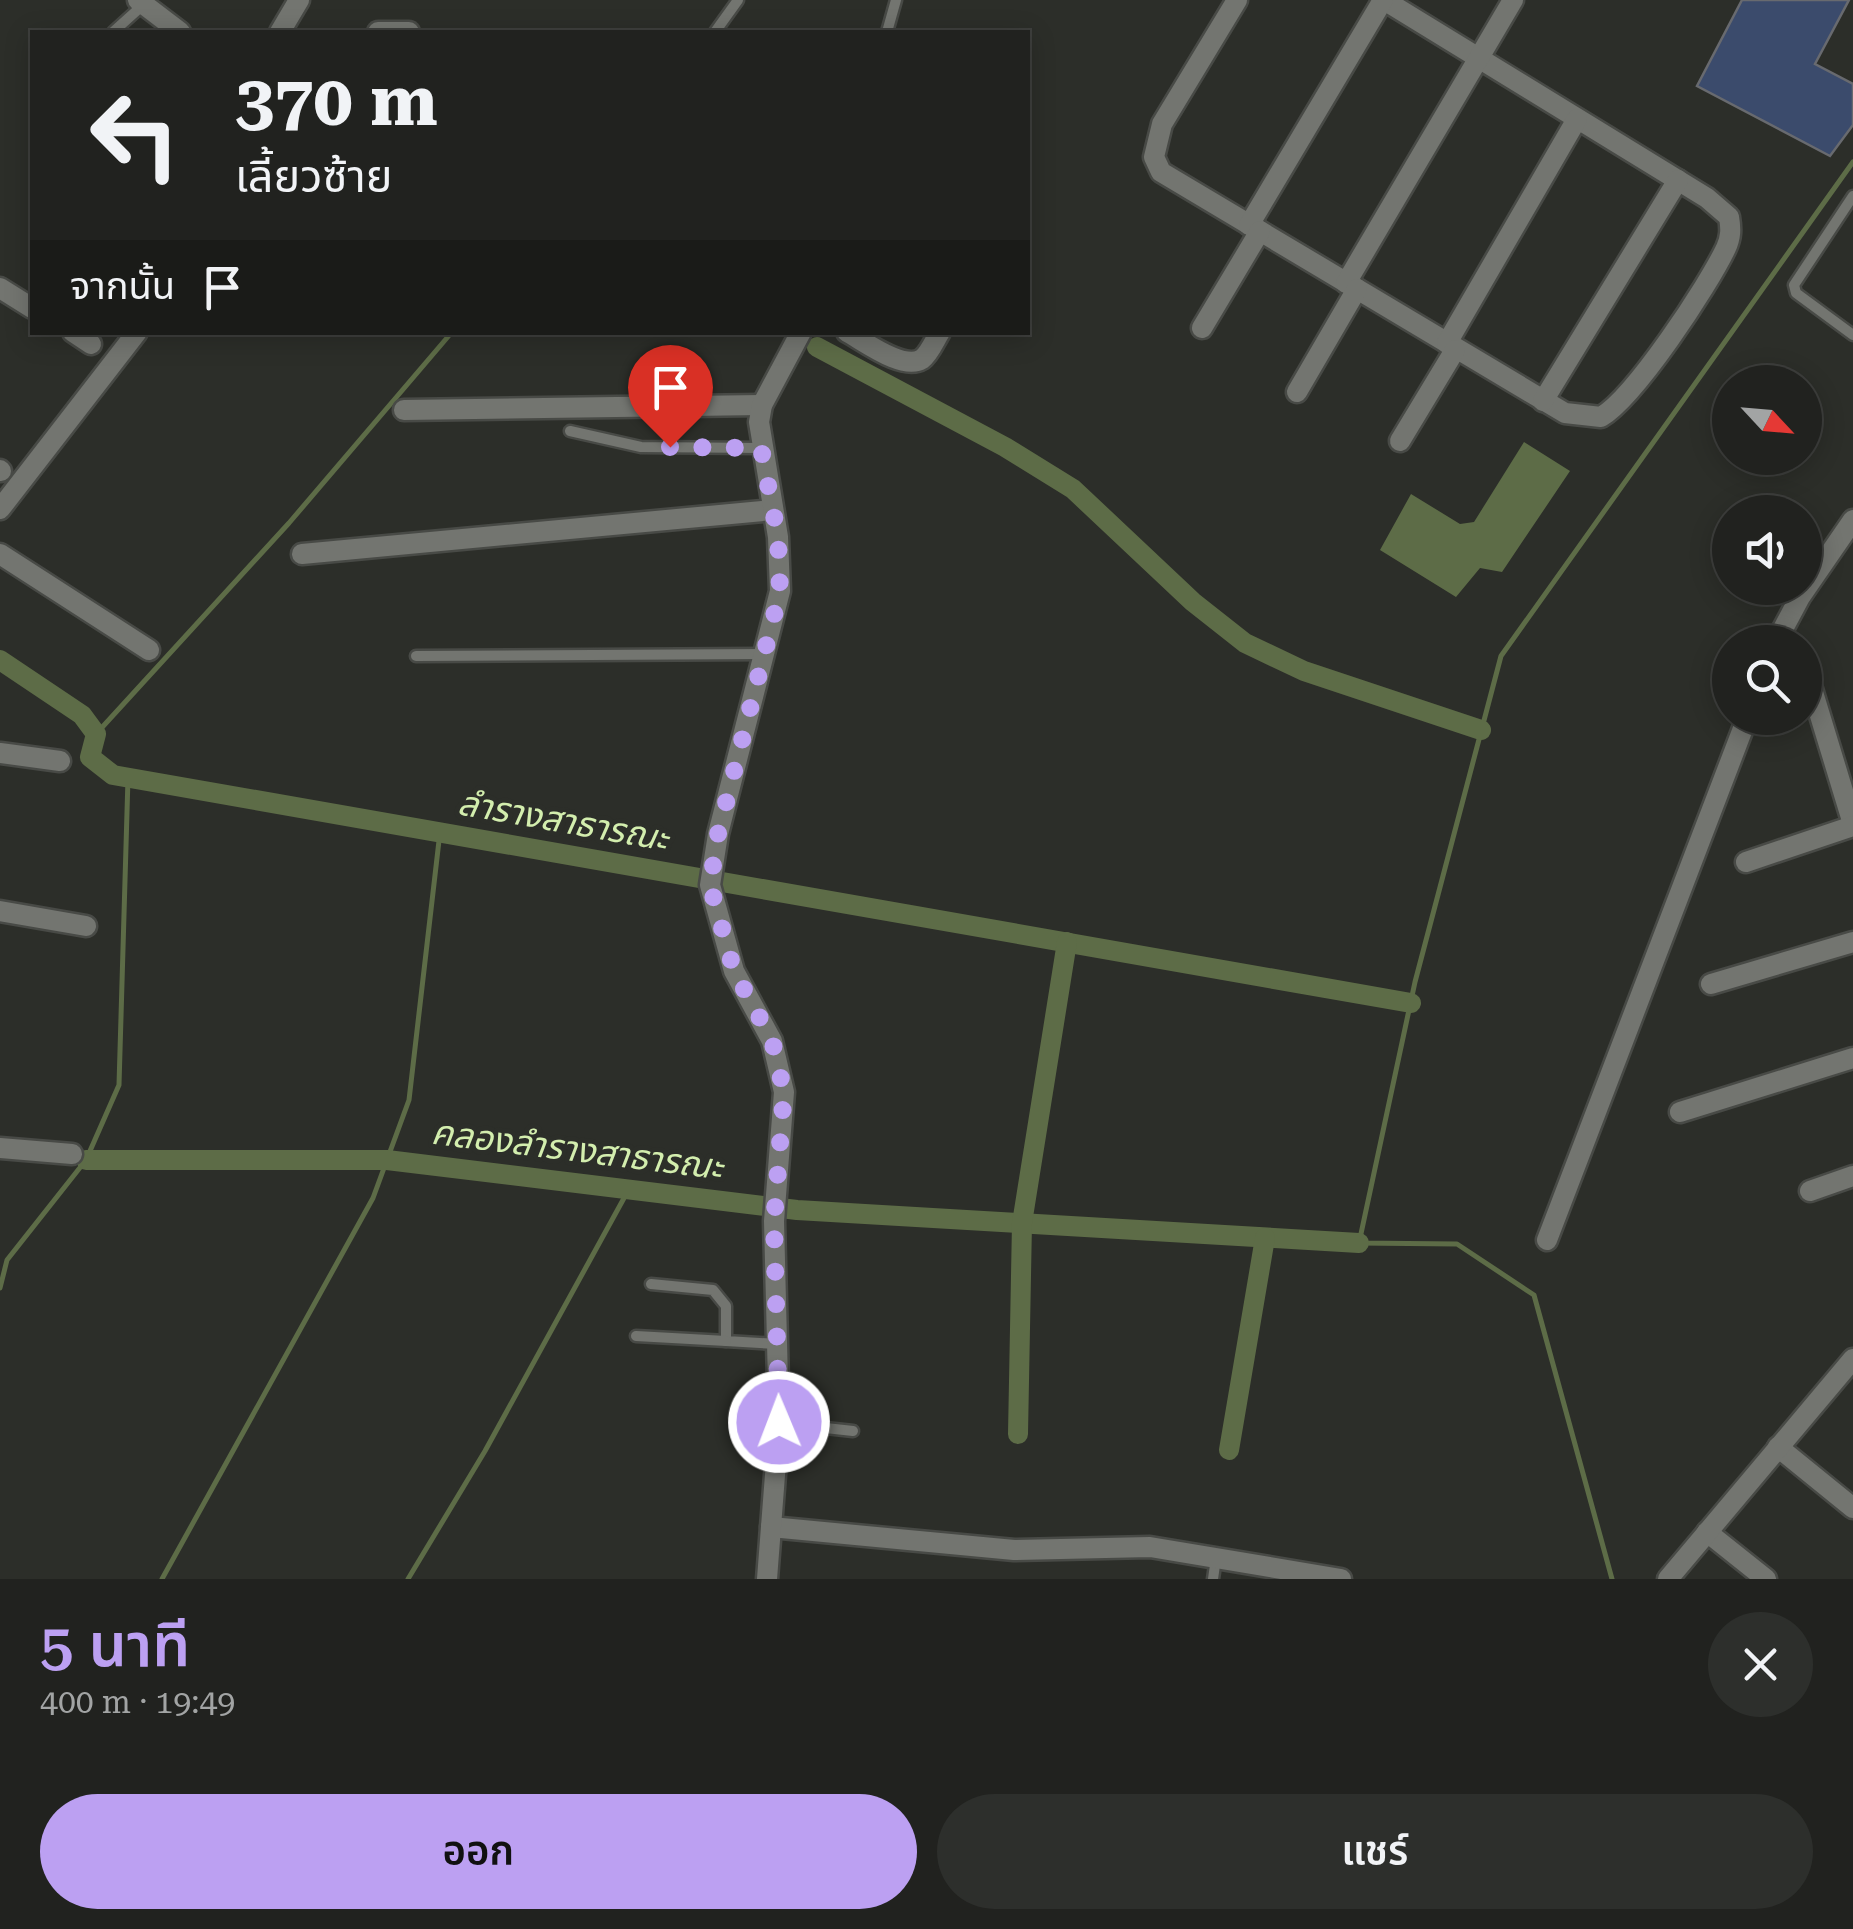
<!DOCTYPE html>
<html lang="th">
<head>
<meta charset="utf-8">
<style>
	body { margin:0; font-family:"Roboto Serif","Noto Sans Thai",serif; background:#2d2f2c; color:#f1f3f6; height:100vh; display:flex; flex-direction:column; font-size:38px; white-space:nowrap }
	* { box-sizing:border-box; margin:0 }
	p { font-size:32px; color:#a2a4a4 }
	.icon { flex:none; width:55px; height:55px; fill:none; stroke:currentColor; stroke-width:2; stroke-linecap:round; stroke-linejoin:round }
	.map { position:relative; height:1579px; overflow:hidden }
	.sheet { display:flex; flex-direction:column; background:#21221f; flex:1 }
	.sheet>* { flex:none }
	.banner { position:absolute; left:30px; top:30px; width:1000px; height:305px; border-radius:0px; box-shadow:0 5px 25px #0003,0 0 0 2px #3e3f3d; background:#21221f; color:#f1f3f6; overflow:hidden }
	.needle { width:65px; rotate:116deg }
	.buttons { position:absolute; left:1712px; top:365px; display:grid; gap:20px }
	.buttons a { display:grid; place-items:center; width:110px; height:110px; border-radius:50%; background:#21221f; box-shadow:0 5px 25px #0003,0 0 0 2px #3e3f3d; font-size:50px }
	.pin { position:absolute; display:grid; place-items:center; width:85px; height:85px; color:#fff; margin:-102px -42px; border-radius:50% 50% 50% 0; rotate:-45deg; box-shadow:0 0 10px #0007 }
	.pin .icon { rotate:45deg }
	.me { position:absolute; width:110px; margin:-55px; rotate:359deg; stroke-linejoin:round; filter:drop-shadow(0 0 8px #0008) }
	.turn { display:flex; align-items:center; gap:35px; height:210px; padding:0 40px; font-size:45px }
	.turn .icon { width:130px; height:130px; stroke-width:2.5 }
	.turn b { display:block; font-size:70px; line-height:85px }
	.then { display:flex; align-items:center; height:95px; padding:0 40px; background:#0003; gap:20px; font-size:38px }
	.round { display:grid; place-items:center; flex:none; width:105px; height:105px; border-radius:52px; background:#2d2f2c }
	.overview { display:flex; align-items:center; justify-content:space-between; height:170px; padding:0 40px }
	h1 { font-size:60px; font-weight:600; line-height:75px; color:#bca0f2 }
	.cta { display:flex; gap:20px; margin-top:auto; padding:20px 40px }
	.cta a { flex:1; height:115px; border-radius:60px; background:#bca0f2; color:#111; font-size:40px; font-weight:600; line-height:115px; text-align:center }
	.cta a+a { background:#2d2f2c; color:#f1f3f6 }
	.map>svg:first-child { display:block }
	.water { fill:#5d6c47 }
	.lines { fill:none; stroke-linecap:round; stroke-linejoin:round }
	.stream { stroke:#5d6c47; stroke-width:5 }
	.canal { stroke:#5d6c47; stroke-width:20 }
	.building { fill:#3b4b6c; stroke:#686a6f; stroke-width:2.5 }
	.lane-casing { stroke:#484a46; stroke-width:15 }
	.street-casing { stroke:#484a46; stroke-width:25 }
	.lane { stroke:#737570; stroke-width:10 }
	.street { stroke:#737570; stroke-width:20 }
	.route { stroke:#bca0f2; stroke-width:18; stroke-dasharray:0 32.4 }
	.labels { text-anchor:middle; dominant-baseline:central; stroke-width:10; stroke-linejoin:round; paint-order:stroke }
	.water-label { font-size:35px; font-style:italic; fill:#d3eeae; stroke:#2c2e29 }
</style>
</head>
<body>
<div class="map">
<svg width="1853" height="1579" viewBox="0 0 1853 1579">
	<rect width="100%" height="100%" fill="#2c2e29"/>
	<path class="water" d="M1524 442 1570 471 1502 572 1480 568 1456 597 1380 550 1411 494 1460 524 1474 522Z"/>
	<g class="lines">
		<g class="stream">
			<path d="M96 734 289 523 452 332"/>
			<path d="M0 1288 7 1260 86 1160 119 1085 128 778"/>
			<path d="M162 1579 373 1198 409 1100 440 832"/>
			<path d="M408 1579 485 1451 629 1189"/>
			<path d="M1612 1579 1534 1295 1457 1244 1359 1243 1415 982 1501 656 1853 162"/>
		</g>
		<g class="canal">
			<path d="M817 347 1005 447 1073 489 1193 602 1245 643 1304 671 1481 730"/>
			<path d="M0 660 82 715 96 734 90 757 113 775 1411 1003"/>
			<path d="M86 1160H387L797 1210 1359 1243"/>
			<path d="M1018 1434 1022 1223 1067 942"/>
			<path d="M1229 1450 1265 1238"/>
		</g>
	</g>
	<path class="building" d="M1742 0H1849L1815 64 1853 84V125L1830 156 1697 86Z"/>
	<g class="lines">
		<g class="lane-casing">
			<g id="lane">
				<path d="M113 32 143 5"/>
				<path d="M715 32 738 0"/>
				<path d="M887 32 896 0"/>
				<path d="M1853 196 1794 285 1796 293 1853 335"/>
				<path d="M570 431 641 447 761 448"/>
				<path d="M416 656 765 654"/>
				<path d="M651 1284 713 1290 726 1306V1341L777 1344"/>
				<path d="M636 1336 726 1341"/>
				<path d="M780 1423 853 1431"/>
				<path d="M1213 1579 1216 1558"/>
			</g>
		</g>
		<g class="street-casing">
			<g id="street">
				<path d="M138 0 180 32"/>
				<path d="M1237 0 1162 124 1154 157 1161 172 1565 413 1601 417C1635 397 1708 286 1726 248 1731 237 1731 229 1729 217L1707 198 1384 0"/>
				<path d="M280 32 299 0"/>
				<path d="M378 32H409"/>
				<path d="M1249 225 1383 0"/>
				<path d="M1346 283 1513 0"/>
				<path d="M0 288 32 308"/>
				<path d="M1202 328 1260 231"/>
				<path d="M73 332 91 344"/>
				<path d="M847 332C864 341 903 371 922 359 929 354 935 340 940 332"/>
				<path d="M1447 343 1577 119"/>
				<path d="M1297 392 1357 289"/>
				<path d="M1543 401 1678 180"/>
				<path d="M404 410 762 405"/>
				<path d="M1400 441 1455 350"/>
				<path d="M0 470 1 471"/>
				<path d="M0 509 137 332"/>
				<path d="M0 554 149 650"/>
				<path d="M302 554 773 510"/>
				<path d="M1776 642 1800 597 1853 520"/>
				<path d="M1808 676 1853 824"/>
				<path d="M0 753 60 761"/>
				<path d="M1746 862 1853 826"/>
				<path d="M0 911 86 926"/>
				<path d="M1711 984 1853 942"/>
				<path d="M1680 1112 1853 1058"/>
				<path d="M0 1148 72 1154"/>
				<path d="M1810 1191 1853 1176"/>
				<path d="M1547 1240 1747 718"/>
				<path d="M1778 1447 1853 1508"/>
				<path d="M771 1527 1014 1550 1150 1547 1341 1579"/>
				<path d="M1707 1532 1766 1579"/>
				<path d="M767 1579 779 1423 774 1221 784 1092 772 1041 734 971 710 885 718 834 780 591 778 537 759 422 762 405 801 332"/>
				<path d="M1668 1579 1853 1359"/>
			</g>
		</g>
		<use href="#lane" class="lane"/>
		<use href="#street" class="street"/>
	</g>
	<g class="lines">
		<path class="route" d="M670 447 761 448 778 537 780 592 718 834 710 885 734 971 772 1040 784 1092 774 1222 779 1422"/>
	</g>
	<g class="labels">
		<g class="water-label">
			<text transform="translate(563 821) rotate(10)">ลำรางสาธารณะ</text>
			<text transform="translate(577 1150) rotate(7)">คลองลำรางสาธารณะ</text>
		</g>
	</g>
</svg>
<div class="buttons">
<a><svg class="needle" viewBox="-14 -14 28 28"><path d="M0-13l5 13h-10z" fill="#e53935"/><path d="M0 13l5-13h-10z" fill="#a2a4a4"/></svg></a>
<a><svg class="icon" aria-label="sound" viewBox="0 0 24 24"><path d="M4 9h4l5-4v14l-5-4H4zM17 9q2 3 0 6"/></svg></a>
<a><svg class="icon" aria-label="search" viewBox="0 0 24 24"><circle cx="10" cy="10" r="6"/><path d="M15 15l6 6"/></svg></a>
</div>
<div class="pin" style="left:670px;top:447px;background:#d93025"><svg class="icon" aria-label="arrive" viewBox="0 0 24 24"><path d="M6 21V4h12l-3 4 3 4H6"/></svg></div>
<svg class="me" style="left:779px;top:1422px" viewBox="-20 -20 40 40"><circle r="17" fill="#bca0f2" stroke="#fff" stroke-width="3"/><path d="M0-11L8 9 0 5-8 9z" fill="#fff"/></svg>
<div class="banner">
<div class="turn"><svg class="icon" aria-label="left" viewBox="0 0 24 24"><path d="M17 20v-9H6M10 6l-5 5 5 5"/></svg><div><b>370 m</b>เลี้ยวซ้าย</div></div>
<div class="then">จากนั้น<svg class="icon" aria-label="arrive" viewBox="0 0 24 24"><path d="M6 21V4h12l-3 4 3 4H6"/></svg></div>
</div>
</div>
<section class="sheet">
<div class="overview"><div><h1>5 นาที</h1><p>400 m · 19:49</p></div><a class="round"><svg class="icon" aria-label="close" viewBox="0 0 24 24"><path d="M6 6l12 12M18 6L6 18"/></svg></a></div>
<div class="cta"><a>ออก</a><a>แชร์</a></div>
</section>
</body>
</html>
